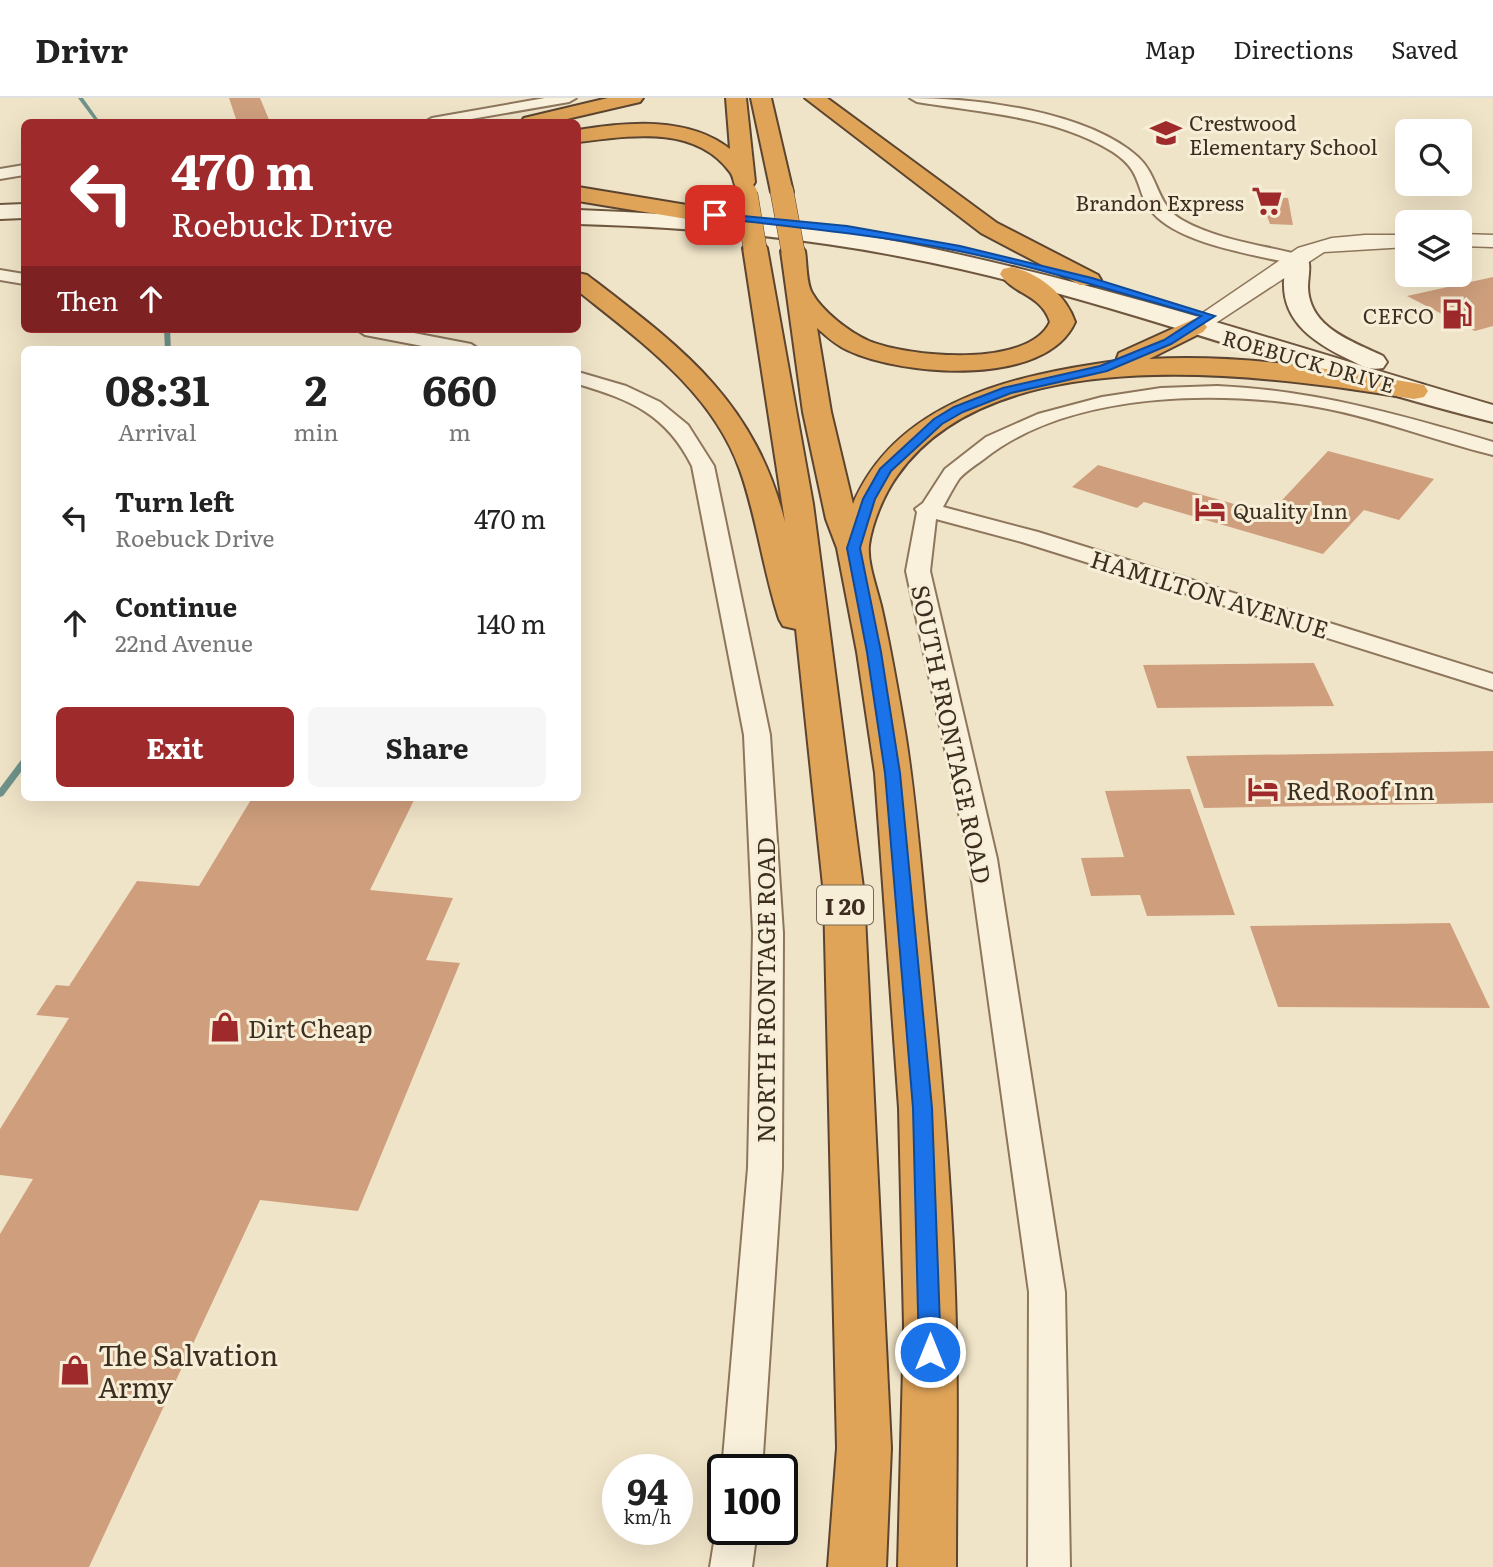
<!DOCTYPE html>
<html lang="en">
<head>
<meta charset="utf-8">
<style>
	body { margin:0; font-family:Literata,serif; background:#f6f6f6; color:#222; height:100vh; display:flex; flex-direction:column; font-size:26px; white-space:nowrap }
	* { box-sizing:border-box; margin:0 }
	p { font-size:23px; color:#767676 }
	.icon { flex:none; width:38px; height:38px; fill:none; stroke:currentColor; stroke-width:2; stroke-linecap:round; stroke-linejoin:round }
	.map { position:relative; flex:1; overflow:hidden }
	.drawer { position:absolute; left:21px; top:248px; width:560px; height:455px; display:flex; flex-direction:column; background:#fff; border-radius:10px; box-shadow:0 7px 28px #0002 }
	.drawer>* { flex:none }
	.hud { position:absolute; left:21px; top:21px; width:560px; height:214px; border-radius:10px; box-shadow:0 7px 28px #0002; background:#9e2a2b; color:#fff; overflow:hidden }
	.tools { position:absolute; left:1395px; top:21px; display:grid; gap:14px }
	.tools a { display:grid; place-items:center; width:77px; height:77px; border-radius:10px; background:#fff; box-shadow:0 7px 28px #0002; font-size:35px }
	.speed { position:absolute; left:602px; top:1356px; display:flex; gap:14px; font-size:35px; font-weight:700; text-align:center }
	.speed>* { display:grid; place-content:center; width:91px; height:91px; border-radius:50%; background:#fff; box-shadow:0 7px 28px #0002; line-height:1 }
	.speed small { font-size:18px; font-weight:400 }
	.speed .limit { border:4px solid #111; border-radius:10px; background:#fff; color:#111 }
	.pin { position:absolute; display:grid; place-items:center; width:60px; height:60px; color:#fff; margin:-30px; border-radius:14px; box-shadow:0 4px 10px #0006 }
	.me { position:absolute; width:77px; margin:-38px; rotate:0deg; stroke-linejoin:round; filter:drop-shadow(0 0 5px #0008) }
	.turn { display:flex; align-items:center; gap:24px; height:147px; padding:0 35px; font-size:32px }
	.turn .icon { width:91px; height:91px; stroke-width:2.5 }
	.turn b { display:block; font-size:49px; line-height:60px }
	.then { display:flex; align-items:center; height:66px; padding:0 35px; background:#0003; gap:14px; font-size:26px }
	.eta { display:flex; justify-content:space-evenly; align-items:center; height:119px; text-align:center }
	.eta b { font-size:42px; font-weight:700; line-height:49px }
	.action { display:flex; gap:14px; margin-top:auto; padding:14px 35px }
	.action a { flex:1; height:80px; border-radius:10px; background:#9e2a2b; color:#fff; font-size:28px; font-weight:700; line-height:80px; text-align:center }
	.action a+a { background:#f6f6f6; color:#222 }
	ul { padding:0; list-style:none }
	li { display:flex; align-items:center; gap:21px; height:105px; padding:0 35px }
	li div { flex:1 }
	li b { display:block; font-size:26px }
	li em { font-style:normal }
	header { display:flex; align-items:center; gap:42px; box-sizing:border-box; height:98px; padding:0 35px; background:#fff; border-bottom:2px solid #e0e0e0 }
	header strong { font-size:33px }
	nav { display:flex; gap:38px; margin-inline-start:auto; font-size:24px }
	.map>svg:first-child { display:block }
	.lines { fill:none; stroke-linecap:round; stroke-linejoin:round }
	.stream { fill:#6f938a; fill-rule:evenodd }
	.building { fill:#cf9f7d }
	.minor-casing { stroke:#8d765c; stroke-width:4 }
	.tertiary-casing { stroke:#8d765c; stroke-width:3 }
	.secondary-casing { stroke:#6f573f; stroke-width:4 }
	.motorway-casing { stroke:#5b4430; stroke-width:4 }
	.minor { fill:#faf1dc; fill-rule:evenodd }
	.tertiary { fill:#faf1dc; fill-rule:evenodd }
	.secondary { fill:#faf1dc; fill-rule:evenodd }
	.motorway { fill:#e0a458; fill-rule:evenodd }
	.motorway-bridge-casing { stroke:#5b4430; stroke-width:24; stroke-linecap:butt }
	.motorway-bridge { stroke:#e0a458; stroke-width:23 }
	.route { fill:#1a73e8; stroke:#114b97; stroke-width:2 }
	.labels { text-anchor:middle; dominant-baseline:central; stroke-width:6; stroke-linejoin:round; paint-order:stroke }
	.far-poi-label { font-size:21px; fill:#3d2e20; stroke:#f7eed8; text-anchor:start }
	.far-street-label { font-size:21px; fill:#3d2e20; stroke:#f7eed8 }
	.shield { fill:#f7eed8; stroke:#756857; stroke-width:2 }
	.shield-label { font-size:23px; font-weight:bold; fill:#3d2e20 }
	.street-label { font-size:24px; fill:#3d2e20; stroke:#f7eed8 }
	.poi-label { font-size:24px; fill:#3d2e20; stroke:#f7eed8; text-anchor:start }
	.near-poi-label { font-size:28px; fill:#3d2e20; stroke:#f7eed8; text-anchor:start }
</style>
</head>
<body>
<header>
<strong>Drivr</strong>
<nav><a>Map</a><a>Directions</a><a>Saved</a></nav>
</header>
<div class="map">
<svg width="1493" height="1469" viewBox="0 0 1493 1469">
	<rect width="100%" height="100%" fill="#f0e4c8"/>
	<g class="lines">
		<g class="stream">
			<path d="M78 0H83L100 24H96Z"/>
			<path d="M164 231H170L171 252H165Z"/>
			<path d="M24 661V670L3 698 0 699V690L21 662Z"/>
		</g>
	</g>
	<g class="building">
		<path d="M229 0H260L270 24H237Z"/>
		<path d="M1260 99 1288 100 1293 127 1270 126Z"/>
		<path d="M1493 179V228L1475 233 1407 198Z"/>
		<path d="M1328 353 1434 381 1399 422 1364 412 1323 456 1144 404 1137 410 1072 389 1098 367 1269 416Z"/>
		<path d="M1314 565 1334 608 1157 610 1143 567Z"/>
		<path d="M1493 653V705L1204 710 1186 658Z"/>
		<path d="M1190 691 1235 817 1147 818 1140 797 1091 798 1081 760 1124 759 1105 693Z"/>
		<path d="M252 700H415L370 792 453 800 426 862 460 865 358 1113 260 1102 89 1469H0V1136L33 1081 0 1077V1031L69 920 36 917 56 887 69 888 137 783 199 788Z"/>
		<path d="M1450 825 1490 910 1278 909 1250 828Z"/>
	</g>
	<g class="lines">
		<g class="minor-casing">
			<g id="minor">
				<path d="M545 0H576L569 4 454 24H425L432 20Z"/>
				<path d="M910 0C976 0 1087 13 1138 59 1159 78 1156 107 1182 122 1219 143 1264 147 1304 158L1307 162 1298 167C1258 157 1181 147 1153 115 1134 93 1145 75 1113 54 1055 18 983 15 917 4Z"/>
				<path d="M24 67V77L0 81V71Z"/>
				<path d="M0 172 24 176V186L0 182Z"/>
				<path d="M356 231H393L471 246 480 252H443L365 237Z"/>
				<path d="M578 274 626 288 660 304 688 327 714 368 770 637 783 835 782 1070 762 1372H722L748 1070 753 835 744 637 692 368C666 316 631 302 578 286Z"/>
				<path d="M1217 288C1313 292 1401 317 1493 344V357C1436 343 1381 321 1323 310 1221 291 1069 293 984 361 976 367 966 373 959 381 953 390 948 400 943 409L1038 434 1493 576V592L1022 444 936 421 930 473 997 761 1065 1194 1070 1469H1028L1029 1194 969 761 906 473 917 414 915 411 923 405 945 371 986 339 1038 316 1102 299 1161 290Z"/>
				<path d="M722 1419 723 1432H757L752 1469H710L716 1432Z"/>
			</g>
		</g>
		<g class="tertiary-casing">
			<g id="tertiary">
				<path d="M1460 136 1493 137V149L1460 148Z"/>
				<path d="M1365 137H1407V149L1324 154 1202 234H1186L1182 229 1298 150 1332 140Z"/>
			</g>
		</g>
		<g class="secondary-casing">
			<g id="secondary">
				<path d="M24 106V120L0 121V107Z"/>
				<path d="M578 112C687 116 797 124 905 145 1104 185 1298 250 1493 307V324C1295 275 1104 197 903 159 796 138 687 129 578 126Z"/>
				<path d="M1298 155 1306 157C1312 166 1308 178 1308 189 1309 230 1352 243 1383 258L1387 264 1383 270C1369 273 1360 267 1348 261 1315 245 1282 224 1284 183 1285 174 1284 164 1290 157Z"/>
			</g>
		</g>
		<g class="motorway-casing">
			<g id="motorway">
				<path d="M608 0H643L640 4 554 24H521L524 20Z"/>
				<path d="M726 0H746L755 84 752 89H736C733 84 734 79 730 74 695 26 628 38 578 44V32C627 24 688 18 730 51Z"/>
				<path d="M751 0H771L793 94 790 99 782 101 771 94Z"/>
				<path d="M805 0H827L997 125 1098 177 1101 182 1098 187H1080L981 135Z"/>
				<path d="M578 89 693 108 704 115 693 122 578 103Z"/>
				<path d="M755 143 763 145 767 150 813 406 864 797 891 1350 886 1469H828L837 1350 824 797 796 531 783 528 779 521C763 472 757 420 740 372 712 293 640 243 578 193V175L587 177C682 250 754 302 785 424L743 150 747 145Z"/>
				<path d="M793 146 801 148 805 153C807 165 806 185 812 195 823 214 849 234 869 243 908 259 1028 271 1050 224 1041 196 1014 197 1000 176L1003 171 1012 169C1040 176 1066 197 1075 224 1046 290 901 278 847 252 836 247 826 238 817 230L831 314 853 406C897 302 1016 277 1116 263L1119 255 1194 221 1203 224 1207 229 1203 234 1149 261C1238 256 1326 270 1414 285L1424 287 1428 293 1424 299 1414 301C1270 277 995 237 897 378 884 396 872 425 869 447 867 466 878 493 882 512 891 552 898 593 905 634 916 702 921 771 928 840 941 969 953 1099 956 1229 958 1309 956 1389 956 1469H898L904 1228 899 1010 875 675 857 554 837 450 826 421 803 314 781 153 785 148Z"/>
			</g>
		</g>
		<use href="#minor" class="minor"/>
		<use href="#tertiary" class="tertiary"/>
		<use href="#secondary" class="secondary"/>
		<use href="#motorway" class="motorway"/>
		<g class="motorway-bridge-casing">
			<g id="motorway-bridge">
				<path d="M782 94 793 153"/>
				<path d="M746 96 755 150"/>
			</g>
		</g>
		<use href="#motorway-bridge" class="motorway-bridge"/>
	</g>
	<path class="route" d="M712 115 847 128 960 148 1092 180 1215 218 1171 246 1107 273 1011 295 963 314 942 326 891 373 875 401 860 450 881 554 900 675 932 1010 941 1254 937 1261 930 1263 922 1261 919 1254 913 1010 885 675 867 554 847 450 863 401 880 371 934 321 954 309 1003 290 1100 268 1164 242 1201 218C1121 195 1041 170 959 153 878 137 797 129 715 120Z"/>
	<defs>
		<g id="school-bare" transform="scale(2.415)"><path d="M0-5L7-2L0 1L-7-2ZM-4 1L0 2.5L4 1V4Q0 6-4 4Z" fill="#9e2a2b" stroke="#f7eed8" stroke-width="2.5" paint-order="stroke"/></g>
		<g id="supermarket-bare" transform="scale(2.415)"><path d="M-6-5.5h2.5l.6 2H6L4.5 2H-2.5L-4.4-4H-6ZM-1.5 3.2a1.3 1.3 0 1 0 .1 0ZM3 3.2a1.3 1.3 0 1 0 .1 0Z" fill="#9e2a2b" stroke="#f7eed8" stroke-width="2.5" paint-order="stroke"/></g>
		<g id="fuel-bare" transform="scale(2.415)"><path d="M-5.5-6h7V0h2V4h1.3V-2.5L3-4.5l.8-.8L6-3V5H2.5V1h-1V6h-7ZM-4.2-4.7v3.2H.2V-4.7Z" fill="#9e2a2b" stroke="#f7eed8" stroke-width="2.5" paint-order="stroke"/></g>
		<g id="hotel-bare" transform="scale(2.415)"><path d="M-6-4.5h1.5V1H6V5H4.5V3h-9V5H-6ZM-4 0a1.8 1.8 0 1 1 3.6 0ZM.5 0V-2.5h3Q6-2.5 6 0Z" fill="#9e2a2b" stroke="#f7eed8" stroke-width="2.5" paint-order="stroke"/></g>
		<g id="shop-bare" transform="scale(2.415)"><path d="M-5-2.5h2.3a2.7 3.5 0 0 1 5.4 0H5L5.5 6h-11ZM-1.5-2.5h3a1.5 2.3 0 0 0-3 0Z" fill="#9e2a2b" stroke="#f7eed8" stroke-width="2.5" paint-order="stroke"/></g>
	</defs>
	<g fill-rule="evenodd">
		<use href="#school-bare" x="1166" y="35"/>
		<use href="#supermarket-bare" x="1267" y="103"/>
		<use href="#fuel-bare" x="1457" y="216"/>
		<use href="#hotel-bare" x="1210" y="411"/>
		<use href="#hotel-bare" x="1263" y="691"/>
		<use href="#shop-bare" x="225" y="929"/>
		<use href="#shop-bare" x="75" y="1272"/>
	</g>
	<g class="labels">
		<g class="far-poi-label">
			<text x="1189" y="23">Crestwood<tspan x="1189" dy="24">Elementary School</tspan></text>
			<text x="1244" y="103" text-anchor="end">Brandon Express</text>
			<text x="1434" y="216" text-anchor="end">CEFCO</text>
			<text x="1233" y="411">Quality Inn</text>
		</g>
		<g class="far-street-label">
			<text transform="translate(1309 262) rotate(16)">ROEBUCK DRIVE</text>
		</g>
		<rect class="shield" x="817" y="787.5" width="56" height="39" rx="5"/>
		<g class="shield-label">
			<text x="845" y="807">I 20</text>
		</g>
		<g class="street-label">
			<text transform="translate(1210 495) rotate(17)">HAMILTON AVENUE</text>
			<text transform="translate(953 636) rotate(78)">SOUTH FRONTAGE ROAD</text>
			<text transform="translate(764 892) rotate(-90)">NORTH FRONTAGE ROAD</text>
		</g>
		<g class="poi-label">
			<text x="1286" y="691">Red Roof Inn</text>
			<text x="248" y="929">Dirt Cheap</text>
		</g>
		<g class="near-poi-label">
			<text x="98" y="1256">The Salvation<tspan x="98" dy="32">Army</tspan></text>
		</g>
	</g>
</svg>
<div class="tools">
<a><svg class="icon" aria-label="search" viewBox="0 0 24 24"><circle cx="10" cy="10" r="6"/><path d="M15 15l6 6"/></svg></a>
<a><svg class="icon" aria-label="layers" viewBox="0 0 24 24"><path d="M12 4l9 5-9 5-9-5zM3 14l9 5 9-5"/></svg></a>
</div>
<div class="speed"><div>94<small>km/h</small></div><div class="limit">100</div></div>
<div class="pin" style="left:715px;top:117px;background:#d93025"><svg class="icon" aria-label="arrive" viewBox="0 0 24 24"><path d="M6 21V4h12l-3 4 3 4H6"/></svg></div>
<svg class="me" style="left:930px;top:1254px" viewBox="-20 -20 40 40"><circle r="17" fill="#1a73e8" stroke="#fff" stroke-width="3"/><path d="M0-11L8 9 0 5-8 9z" fill="#fff"/></svg>
<div class="hud">
<div class="turn"><svg class="icon" aria-label="left" viewBox="0 0 24 24"><path d="M17 20v-9H6M10 6l-5 5 5 5"/></svg><div><b>470 m</b>Roebuck Drive</div></div>
<div class="then">Then<svg class="icon" aria-label="ahead" viewBox="0 0 24 24"><path d="M12 20V5M6 11l6-6 6 6"/></svg></div>
</div>
<section class="drawer">
<div class="eta">
<div><b>08:31</b><p>Arrival</p></div>
<div><b>2</b><p>min</p></div>
<div><b>660</b><p>m</p></div>
</div>
<ul>
<li><svg class="icon" aria-label="left" viewBox="0 0 24 24"><path d="M17 20v-9H6M10 6l-5 5 5 5"/></svg><div><b>Turn left</b><p>Roebuck Drive</p></div><em>470 m</em></li>
<li><svg class="icon" aria-label="ahead" viewBox="0 0 24 24"><path d="M12 20V5M6 11l6-6 6 6"/></svg><div><b>Continue</b><p>22nd Avenue</p></div><em>140 m</em></li>
</ul>
<div class="action"><a>Exit</a><a>Share</a></div>
</section>
</div>
</body>
</html>
